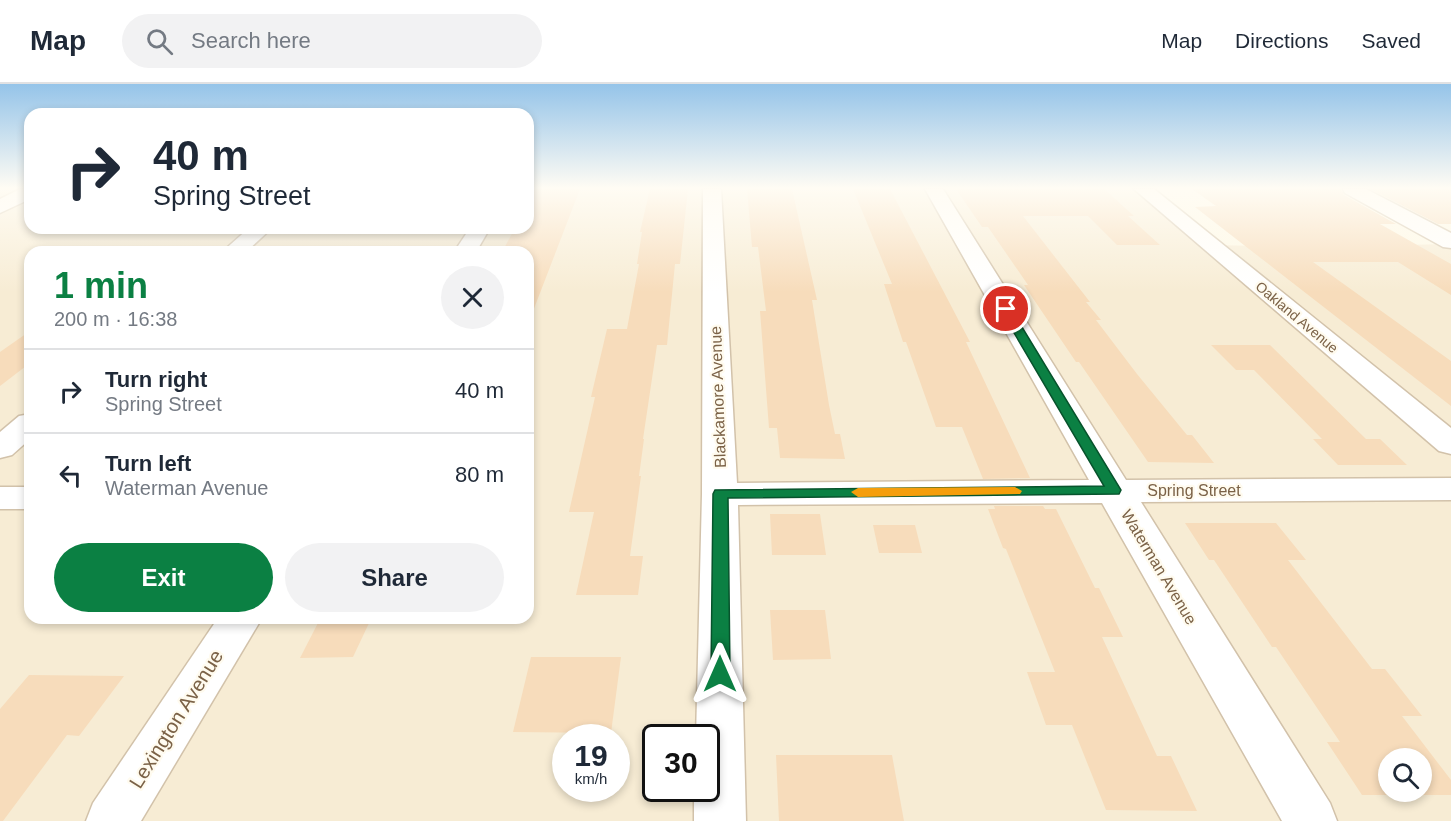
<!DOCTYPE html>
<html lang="en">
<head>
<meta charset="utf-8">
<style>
	body { margin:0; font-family:Helvetica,sans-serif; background:#f2f2f3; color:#1f2937; height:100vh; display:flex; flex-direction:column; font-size:22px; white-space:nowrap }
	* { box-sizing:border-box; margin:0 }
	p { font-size:20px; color:#747a83 }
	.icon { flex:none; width:33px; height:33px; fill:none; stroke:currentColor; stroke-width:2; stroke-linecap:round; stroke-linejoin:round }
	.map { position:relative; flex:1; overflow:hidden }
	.panel { position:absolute; left:24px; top:162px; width:510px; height:378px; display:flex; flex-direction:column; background:#fff; border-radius:18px; box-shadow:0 3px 9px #0003 }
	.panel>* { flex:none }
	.guide { position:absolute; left:24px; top:24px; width:510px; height:126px; border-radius:18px; box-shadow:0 3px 9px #0003; background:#fff; color:#1f2937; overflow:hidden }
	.buttons { position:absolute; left:1378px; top:664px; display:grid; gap:12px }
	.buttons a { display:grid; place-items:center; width:54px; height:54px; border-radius:50%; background:#fff; box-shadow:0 3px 9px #0003; font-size:30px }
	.speed { position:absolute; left:552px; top:640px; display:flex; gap:12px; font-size:30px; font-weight:700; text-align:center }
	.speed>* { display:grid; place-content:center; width:78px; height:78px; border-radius:50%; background:#fff; box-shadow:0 3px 9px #0003; line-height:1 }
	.speed small { font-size:15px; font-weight:400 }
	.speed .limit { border:3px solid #111; border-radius:9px; background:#fff; color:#111 }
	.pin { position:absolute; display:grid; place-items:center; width:51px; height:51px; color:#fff; margin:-26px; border:3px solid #fff; border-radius:50%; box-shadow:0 2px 6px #0007 }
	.me { position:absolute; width:66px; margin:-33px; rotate:0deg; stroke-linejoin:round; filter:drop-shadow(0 0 4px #0008) }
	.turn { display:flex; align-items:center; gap:21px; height:126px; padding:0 30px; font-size:27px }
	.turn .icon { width:78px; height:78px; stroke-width:2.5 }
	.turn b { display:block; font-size:42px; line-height:51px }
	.round { display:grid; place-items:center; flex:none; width:63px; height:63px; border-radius:32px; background:#f2f2f3 }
	.overview { display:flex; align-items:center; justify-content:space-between; height:102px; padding:0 30px }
	h1 { font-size:36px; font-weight:800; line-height:45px; color:#0b8043 }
	.cta { display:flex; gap:12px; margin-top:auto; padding:12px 30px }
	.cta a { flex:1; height:69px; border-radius:36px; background:#0b8043; color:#fff; font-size:24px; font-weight:800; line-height:69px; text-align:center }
	.cta a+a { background:#f2f2f3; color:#1f2937 }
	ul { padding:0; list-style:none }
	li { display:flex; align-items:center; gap:18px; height:84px; padding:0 30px; border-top:2px solid #e0e1e3 }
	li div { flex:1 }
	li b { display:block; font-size:22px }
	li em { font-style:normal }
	header { display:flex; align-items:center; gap:36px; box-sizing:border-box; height:84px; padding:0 30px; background:#fff; border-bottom:2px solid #e0e1e3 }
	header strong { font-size:28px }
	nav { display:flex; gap:33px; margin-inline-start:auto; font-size:21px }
	.search { width:420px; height:54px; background:#f2f2f3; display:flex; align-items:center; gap:15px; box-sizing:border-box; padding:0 21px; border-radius:33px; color:#747a83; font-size:22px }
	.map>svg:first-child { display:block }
	.residential { fill:#f7ecd4; fill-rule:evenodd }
	.building { fill:#f7dcbb; fill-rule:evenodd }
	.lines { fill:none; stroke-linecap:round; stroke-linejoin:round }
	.minor-casing { stroke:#d2c2aa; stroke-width:3 }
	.minor { fill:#fff; fill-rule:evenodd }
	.route { fill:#0b8043; stroke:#07532c; stroke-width:1.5 }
	.slow { fill:#f59e0b }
	.labels { text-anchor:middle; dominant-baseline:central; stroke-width:4.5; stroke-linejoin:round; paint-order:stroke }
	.far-street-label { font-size:14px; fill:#7b6247; stroke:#fffbef }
	.street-label { font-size:16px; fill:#7b6247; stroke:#fffbef }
	.near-street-label { font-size:20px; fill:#7b6247; stroke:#fffbef }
</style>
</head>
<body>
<header>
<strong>Map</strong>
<div class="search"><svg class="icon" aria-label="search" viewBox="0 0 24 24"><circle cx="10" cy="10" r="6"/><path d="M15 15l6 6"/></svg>Search here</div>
<nav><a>Map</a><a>Directions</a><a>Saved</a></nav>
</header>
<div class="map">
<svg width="1451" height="737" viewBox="0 0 1451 737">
	<rect width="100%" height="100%" fill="#fef9e6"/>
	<path class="residential" d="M0 105H30V144H528V105H1141L1212 161 1302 163 1451 160V737H0ZM30 168H528V534H30ZM566 654H616V705H566ZM656 654H706V705H656ZM1389 675H1422V708H1389Z"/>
	<g class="building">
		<path d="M535 105H580L530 235 528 168H502L515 144H528V119Z"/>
		<path d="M650 105H688L680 180H675L667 261H657L643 355H644L639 392H641L630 472H643L638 511H576L594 428H569L595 313H591L607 245H627L639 180H637L642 148H640Z"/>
		<path d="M747 105H792L817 216H812L829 321 835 350H840L845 375 780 374 777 344H769L760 227H766L758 163H752Z"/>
		<path d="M853 105H890L970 258H966L1030 394 983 395 962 343H936L906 258H903L884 200H892Z"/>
		<path d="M956 105H1104L1134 132H1128L1160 161H1117L1088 132H1023L1090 218H1086L1101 236H1096L1137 290 1187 351H1192L1214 379 1148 378 1079 278H1076L1024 201H1028L988 143H982Z"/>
		<path d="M1192 105H1341L1344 111 1396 140H1380L1451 180V211L1398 178H1313L1451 277V322L1195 123 1216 122Z"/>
		<path d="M1370 105H1451V140H1438Z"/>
		<path d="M30 247V279L0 302V268Z"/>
		<path d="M1211 261H1270L1366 355H1380L1407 381H1338L1313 355H1322L1254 286H1236Z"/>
		<path d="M994 422H1043L1045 425H1056L1095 504H1099L1123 553H1102L1157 672H1171L1197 727 1106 726 1072 641H1046L1027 588H1055L1006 465 1003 464 988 425H995Z"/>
		<path d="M770 430H820L826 471H772Z"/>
		<path d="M1185 439H1276L1306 476H1288L1372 585H1385L1422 632H1402L1451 696V711H1362L1327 658H1340L1276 563H1272L1214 476H1209ZM1389 675H1422V708H1389Z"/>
		<path d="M873 441H915L922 469H879Z"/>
		<path d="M770 526H825L831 575 773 576Z"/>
		<path d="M319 537H370L353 573 300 574Z"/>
		<path d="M531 573H621L611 649 513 648Z"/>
		<path d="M29 591 124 592 79 652 67 651 3 737H0V625Z"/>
		<path d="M776 671H892L904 737H779Z"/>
	</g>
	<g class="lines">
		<g class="minor-casing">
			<g id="minor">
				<path d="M20 105H30V115L0 129V115Z"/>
				<path d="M703 105H721L737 399 1089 396 925 105H943L1126 396 1451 394V416L1141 418 1330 719 1337 737H1282L1102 419 738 421 746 737H694V705H706V654H696L702 410Z"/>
				<path d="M1134 105H1154L1451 344V370L1439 367Z"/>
				<path d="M1343 105H1366L1451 149V164L1443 163 1345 109Z"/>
				<path d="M249 144H272L246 168H222Z"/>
				<path d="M470 144H490L476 168H454Z"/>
				<path d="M30 330V355L12 371 0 374V348L19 332Z"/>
				<rect x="0" y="403" width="30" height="22"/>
				<path d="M218 534H262L141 737H86L93 719Z"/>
			</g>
		</g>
		<use href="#minor" class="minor"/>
	</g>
	<linearGradient id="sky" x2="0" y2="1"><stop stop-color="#95c4e9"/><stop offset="0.5" stop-color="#fffcf4"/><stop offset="1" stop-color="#fffcf4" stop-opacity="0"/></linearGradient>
	<rect width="1451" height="208" fill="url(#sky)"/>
	<path class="route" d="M1006 222 1011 225 1121 406 1119 410 728 414 730 590 727 595 720 598 714 595 711 590 713 410 715 406 1104 402 1000 225Z"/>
	<path class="slow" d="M1015 403 1022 407 1020 410 858 413 851 408 858 404Z"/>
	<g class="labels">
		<g class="far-street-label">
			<text transform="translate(1297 233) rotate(40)">Oakland Avenue</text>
		</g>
		<g class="street-label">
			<text transform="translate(718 313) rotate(-92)">Blackamore Avenue</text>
			<text x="1194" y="406">Spring Street</text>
			<text transform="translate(1159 483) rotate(59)">Waterman Avenue</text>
		</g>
		<g class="near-street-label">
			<text transform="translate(176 635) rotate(-58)">Lexington Avenue</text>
		</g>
	</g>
</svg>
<div class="buttons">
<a><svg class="icon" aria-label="search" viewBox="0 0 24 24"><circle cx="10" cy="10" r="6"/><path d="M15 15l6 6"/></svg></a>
</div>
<div class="speed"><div>19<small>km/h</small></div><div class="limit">30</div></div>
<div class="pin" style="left:1006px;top:225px;background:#d93025"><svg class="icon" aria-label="arrive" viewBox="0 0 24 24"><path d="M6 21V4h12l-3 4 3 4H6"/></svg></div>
<svg class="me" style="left:720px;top:590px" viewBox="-20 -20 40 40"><path d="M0-17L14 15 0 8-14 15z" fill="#0b8043" stroke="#fff" stroke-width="4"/></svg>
<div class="guide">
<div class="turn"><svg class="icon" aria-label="right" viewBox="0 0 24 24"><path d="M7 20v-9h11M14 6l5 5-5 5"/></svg><div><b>40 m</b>Spring Street</div></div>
</div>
<section class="panel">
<div class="overview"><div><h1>1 min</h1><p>200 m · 16:38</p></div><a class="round"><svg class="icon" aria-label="close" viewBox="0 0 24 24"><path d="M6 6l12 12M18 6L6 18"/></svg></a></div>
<ul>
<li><svg class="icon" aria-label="right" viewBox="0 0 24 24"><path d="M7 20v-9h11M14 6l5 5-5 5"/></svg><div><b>Turn right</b><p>Spring Street</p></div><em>40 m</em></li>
<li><svg class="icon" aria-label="left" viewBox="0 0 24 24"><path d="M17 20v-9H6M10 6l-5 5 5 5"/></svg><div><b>Turn left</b><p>Waterman Avenue</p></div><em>80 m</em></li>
</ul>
<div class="cta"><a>Exit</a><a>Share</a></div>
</section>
</div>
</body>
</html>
